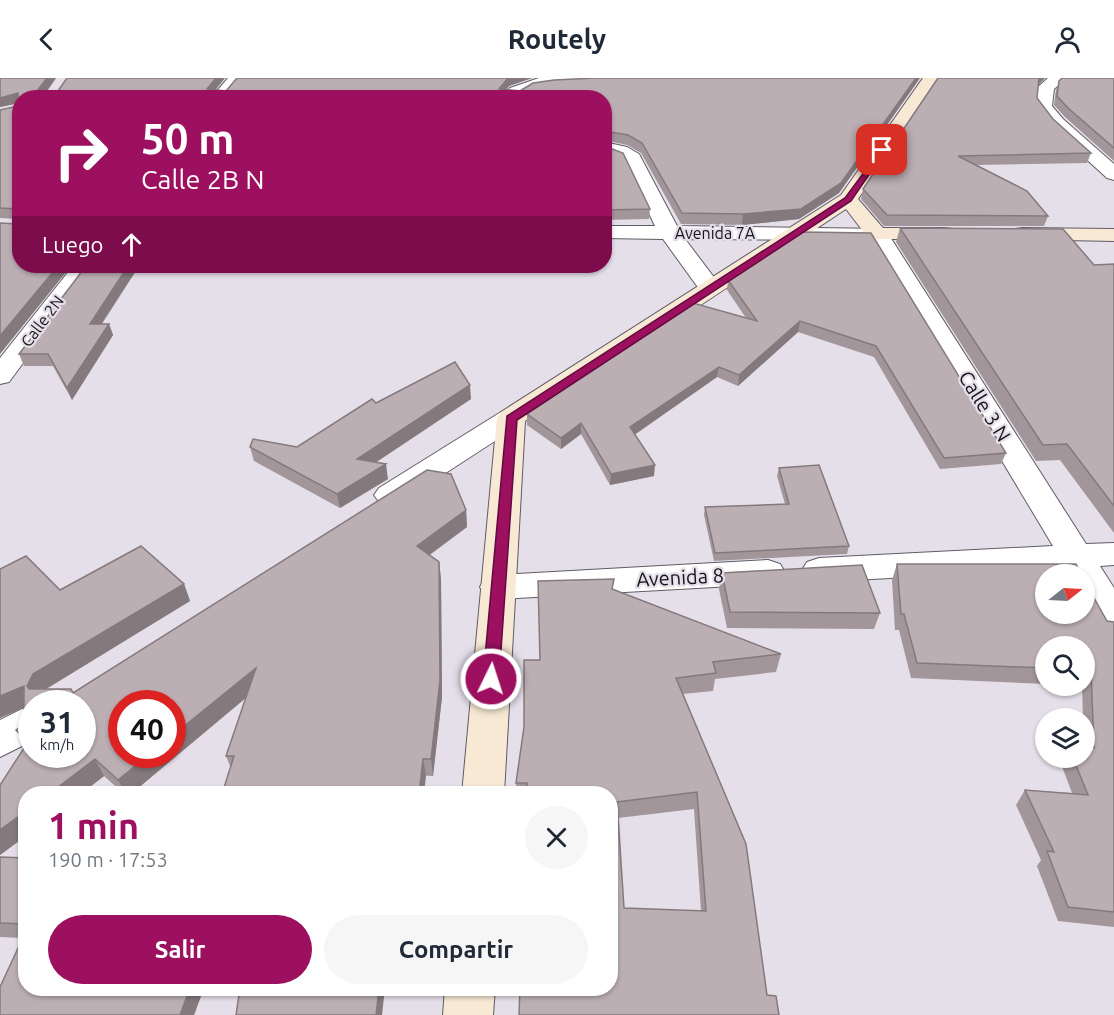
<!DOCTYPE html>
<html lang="es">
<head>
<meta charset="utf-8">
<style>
	body { margin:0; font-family:Ubuntu,sans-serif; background:#f6f6f7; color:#1f2937; height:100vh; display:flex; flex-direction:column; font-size:22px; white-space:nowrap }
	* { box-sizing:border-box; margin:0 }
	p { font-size:20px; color:#747a83 }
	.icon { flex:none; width:33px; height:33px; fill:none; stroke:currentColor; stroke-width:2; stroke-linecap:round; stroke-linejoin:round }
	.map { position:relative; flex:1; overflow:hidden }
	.side { position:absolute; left:18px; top:708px; width:600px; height:210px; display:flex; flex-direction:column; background:#fff; border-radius:24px; box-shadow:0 2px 4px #0004 }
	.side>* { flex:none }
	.guide { position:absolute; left:12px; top:12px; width:600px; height:183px; border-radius:24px; box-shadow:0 2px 4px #0004; background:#9c105f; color:#fff; overflow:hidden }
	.needle { width:39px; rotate:72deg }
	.controls { position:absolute; left:1035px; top:486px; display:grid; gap:12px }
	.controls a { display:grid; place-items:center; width:60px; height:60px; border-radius:50%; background:#fff; box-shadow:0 2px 4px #0004; font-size:30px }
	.speed { position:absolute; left:18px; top:612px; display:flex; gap:12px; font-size:30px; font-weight:700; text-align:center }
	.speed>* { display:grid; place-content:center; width:78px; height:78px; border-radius:50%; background:#fff; box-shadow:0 2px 4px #0004; line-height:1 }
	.speed small { font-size:15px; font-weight:400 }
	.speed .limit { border:9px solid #d22; background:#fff; color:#111 }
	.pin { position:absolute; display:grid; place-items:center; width:51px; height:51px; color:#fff; margin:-26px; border-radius:12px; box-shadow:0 3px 9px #0006 }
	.me { position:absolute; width:66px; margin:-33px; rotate:4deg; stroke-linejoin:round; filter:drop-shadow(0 0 4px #0008) }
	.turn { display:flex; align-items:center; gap:21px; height:126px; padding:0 30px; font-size:27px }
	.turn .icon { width:78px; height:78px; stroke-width:2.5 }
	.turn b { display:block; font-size:42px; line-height:51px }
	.then { display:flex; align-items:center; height:57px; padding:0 30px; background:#0003; gap:12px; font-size:22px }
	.round { display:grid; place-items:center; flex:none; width:63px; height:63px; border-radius:32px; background:#f6f6f7 }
	.summary { display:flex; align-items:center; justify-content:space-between; height:102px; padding:0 30px }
	h1 { font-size:36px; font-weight:700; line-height:45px; color:#9c105f }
	.cta { display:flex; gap:12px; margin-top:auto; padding:12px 30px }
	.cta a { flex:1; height:69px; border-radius:36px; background:#9c105f; color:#fff; font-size:24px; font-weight:700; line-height:69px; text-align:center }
	.cta a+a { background:#f6f6f7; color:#1f2937 }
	header { display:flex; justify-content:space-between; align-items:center; height:78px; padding:0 30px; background:#fff; font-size:27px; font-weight:700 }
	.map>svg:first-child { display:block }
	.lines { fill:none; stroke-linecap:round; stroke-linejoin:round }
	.street-casing { stroke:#605b65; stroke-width:2 }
	.secondary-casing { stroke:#605b65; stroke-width:2 }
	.street { fill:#fff; fill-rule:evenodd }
	.secondary { fill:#f7e9d4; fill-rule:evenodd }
	.wall { fill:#a2969a; fill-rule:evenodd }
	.shaded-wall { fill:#847a7d }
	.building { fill:#bcafb3; stroke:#847a7d; stroke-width:1.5; fill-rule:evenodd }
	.route { fill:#9c105f; stroke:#650a3e; stroke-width:1.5 }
	.labels { text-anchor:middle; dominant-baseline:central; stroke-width:4.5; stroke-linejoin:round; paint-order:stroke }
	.far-street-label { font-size:16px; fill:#171519; stroke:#e5dfea }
	.street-label { font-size:20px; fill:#171519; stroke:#e5dfea }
</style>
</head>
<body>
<header><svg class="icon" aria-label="back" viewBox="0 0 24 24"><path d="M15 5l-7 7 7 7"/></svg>Routely<svg class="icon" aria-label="person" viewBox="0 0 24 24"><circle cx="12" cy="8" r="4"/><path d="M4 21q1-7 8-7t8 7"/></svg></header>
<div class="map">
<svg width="1114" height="937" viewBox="0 0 1114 937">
	<rect width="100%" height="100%" fill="#e5dfea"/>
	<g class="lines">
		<g class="street-casing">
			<g id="street">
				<path d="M228 0H245L228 20H211Z"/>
				<path d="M539 0H614L615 1 607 6 554 8 532 12 520 20H502L510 10Z"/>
				<path d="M1048 0H1067L1054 11 1052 28 1063 41 1114 86V102L1107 100 1051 49 1036 28 1038 9Z"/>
				<path d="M604 64 627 69 639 76 677 148 885 151 1086 466 1114 465V487L1100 488 1114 510V552L1101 548 1084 520V496H1070L1067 490 819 504 807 500 802 492 807 484 819 480 1053 468 870 162 685 161 722 210 718 215H702L663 161 604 160V148H655L624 83 604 75Z"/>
				<path d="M73 188H95L9 304 0 306V280Z"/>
				<path d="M511 332 521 334 525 340 521 346 401 424 390 427 379 424 374 417 379 410 501 334Z"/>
				<path d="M768 482 780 486 785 494 780 502 768 506 497 521 485 518 480 509 485 500 497 497Z"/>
				<path d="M32 626V663L0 679V642Z"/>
			</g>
		</g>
		<g class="secondary-casing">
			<g id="secondary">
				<path d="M923 0H939L858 121 883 150H944L952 151 955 156 952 161H869L846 131 525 343 504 716H462L497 340 501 334 841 117Z"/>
				<path d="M1023 150 1114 151V163L1015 161 1012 156 1015 151Z"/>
				<path d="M445 910H495L493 937H443Z"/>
			</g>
		</g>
		<use href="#street" class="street"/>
		<use href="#secondary" class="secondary"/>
	</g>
	<g class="wall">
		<path d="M0 0H56L47 13 215 12 226 13 237 0H532L509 8 506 12 520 13 596 0H920L839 115 799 141 742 147 681 146 641 75 627 67 604 62V20H20V188L17 141 0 140V32L18 28V25L0 29Z"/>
		<path d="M938 0H1045L1038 7 1037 20 1053 41 1091 75 1087 85 977 87 1048 138 1044 148H884L861 121 863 111Z"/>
		<path d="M1114 0V83L1065 39 1054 27 1056 12 1059 3Z"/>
		<path d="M604 68 650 131 649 141 604 142Z"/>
		<path d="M900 150 1094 187 1114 186V455L1060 382 1036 383 896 164Z"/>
		<path d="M802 154 1006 375 1001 386 940 391 874 279 798 254 738 308 717 299 635 356 654 398 610 407 581 356 561 371 527 347V336L746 240 727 212 728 202Z"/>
		<path d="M139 188 102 246H109L113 257 72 322 53 288H24L19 276Z"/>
		<path d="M265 188H310L309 190H266Z"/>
		<path d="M471 321 376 384 388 401 340 430 254 383 250 369H297L376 325Z"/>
		<path d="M779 390 849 468 847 476 714 483 704 437 705 429 785 426 777 398Z"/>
		<path d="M466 432 467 449 430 477 439 484 441 501 442 619 433 698 230 688 226 678 246 620 131 716H124L104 698 0 777V707L26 667 16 652 24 646V629L0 640 60 512 184 506 190 523 45 611 73 615Z"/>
		<path d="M897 486 1107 543 1114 544V849L1058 843 1037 788 1041 782 1016 727 1025 712 1072 715 1060 683 1062 680H1084V640H1083L1082 608H1084V568H1046V606L911 600 899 552H895L892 502Z"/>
		<path d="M722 495 880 535 874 551 727 550 719 511Z"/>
		<path d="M613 512 781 576 776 594 715 601 713 613 683 616 767 917 519 937 610 716H517L516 705ZM694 731 701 833 624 830 618 740Z"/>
		<path d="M0 779 26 780V910H204L194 937H0L22 860 0 859Z"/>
	</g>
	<g class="shaded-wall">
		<path d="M47 0H56L42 20 37 13Z"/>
		<path d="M216 0H225L209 20 207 11Z"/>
		<path d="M508 0H532L509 8 500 20 499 11Z"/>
		<path d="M916 0H920L839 115 799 141 742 147 743 136Z"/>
		<path d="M1039 0H1045L1036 9Z"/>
		<path d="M18 15 20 25 0 29V20Z"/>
		<path d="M58 188H71L0 276V258Z"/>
		<path d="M128 188H139L94 257 90 246Z"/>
		<path d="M800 243 798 254 738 308 739 297Z"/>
		<path d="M109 246 113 257 72 322 67 310Z"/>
		<path d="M719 289 717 299 630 360V349Z"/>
		<path d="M470 307 471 321 360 395 357 381Z"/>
		<path d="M581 345V356L561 371V360Z"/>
		<path d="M386 386 388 401 340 430 337 416Z"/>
		<path d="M655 387 654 398 610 407 611 396Z"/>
		<path d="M466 432 467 449 419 484 417 468Z"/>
		<path d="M439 484 441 501 442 619 433 698 431 681Z"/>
		<path d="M184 506 190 523 43 613 37 625 27 608 33 596Z"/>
		<path d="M256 590 262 606 131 716H126L118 702 150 676H172V658Z"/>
		<path d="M24 608 34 625 0 640V618Z"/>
		<path d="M95 681 104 698 81 716H49Z"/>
		<path d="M423 681 426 698 424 716H419Z"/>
		<path d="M26 733V758L0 777V752Z"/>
		<path d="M190 910H204L194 937H180Z"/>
		<path d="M379 910H385L382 937H376Z"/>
	</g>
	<g class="building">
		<path d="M0 0H47L37 13H58L67 0H216L207 11 226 13 237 0H508L499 11 520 13 533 5 554 2 596 0H916L841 105 801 131 743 136 682 135 642 65 628 57 604 53V20H20V188H58L0 258V145L17 146 18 131 0 130V32L18 28V15L0 20Z"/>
		<path d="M938 0H1039L1037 20 1053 41 1091 75 958 78 1027 113 1048 138 887 137 863 111Z"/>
		<path d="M1062 0H1114V70L1068 30 1057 18 1059 3Z"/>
		<path d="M604 68 623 75 650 131 604 132Z"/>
		<path d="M900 150 1063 151 1094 187 1114 186V428L1067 366 1043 367Z"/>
		<path d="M802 154 871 155 1006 375 944 380 876 268 800 243 739 297 719 289 630 349 655 387 611 396 581 345 561 360 527 336 693 225 757 243 728 202Z"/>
		<path d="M86 188H128L90 246H109L67 310 48 276H19Z"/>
		<path d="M455 284 470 307 357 381 386 386 337 416 250 369 253 361 297 369 372 321 376 325Z"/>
		<path d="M819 387 849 468 715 475 705 429 789 426 779 390Z"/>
		<path d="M427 392 451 396 466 432 417 468 439 484 440 602 431 681H423L419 716H222L234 678H226L256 590 172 658V626H122V676H150L118 702 95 681 49 716H26V733L0 752V707L28 664 16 652 24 646V608L0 618V491L26 478 60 512 141 468 184 506 33 596 27 608 29 611H71L73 615ZM32 626H82V676H32Z"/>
		<path d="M897 486H1076L1081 496H1046V536H1084V502L1107 543 1114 544V834L1068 829 1047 773 1054 774 1025 712 1088 717 1073 680H1084V669L1094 670 1091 592H1084V568H1046V590L917 585 904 536H901Z"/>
		<path d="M862 487 880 535 730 534 722 495Z"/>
		<path d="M614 501 612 511 781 576 713 584 716 595 676 600 746 766 767 917 776 918 779 937H519L520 910H610V716H527V705H516L524 649V582H540L538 503ZM697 714 706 833 624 830 617 724Z"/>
		<path d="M0 779 26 780V846L0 845Z"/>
		<path d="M26 853V910H190L180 937H0V909Z"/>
		<path d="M240 910H379L376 937H236Z"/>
	</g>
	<path class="route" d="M882 70 886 72 851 123 517 342 499 601 496 605H485L483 601 507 338 845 120Z"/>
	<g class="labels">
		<g class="far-street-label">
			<text x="715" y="155">Avenida 7A</text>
			<text transform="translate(42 243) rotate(-53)">Calle 2N</text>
		</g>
		<g class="street-label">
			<text transform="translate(985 328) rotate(58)">Calle 3 N</text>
			<text transform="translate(680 499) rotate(-3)">Avenida 8</text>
		</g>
	</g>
</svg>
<div class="controls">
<a><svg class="needle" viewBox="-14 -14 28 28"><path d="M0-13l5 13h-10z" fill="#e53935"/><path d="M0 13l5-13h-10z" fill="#747a83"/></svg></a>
<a><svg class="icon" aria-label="search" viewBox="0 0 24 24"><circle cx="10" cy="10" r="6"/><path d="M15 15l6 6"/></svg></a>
<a><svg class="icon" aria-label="layers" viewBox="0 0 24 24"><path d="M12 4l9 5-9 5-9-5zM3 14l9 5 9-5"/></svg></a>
</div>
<div class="speed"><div>31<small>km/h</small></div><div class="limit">40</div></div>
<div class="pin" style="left:882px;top:72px;background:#d93025"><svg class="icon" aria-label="arrive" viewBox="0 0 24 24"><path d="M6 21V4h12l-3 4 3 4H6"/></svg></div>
<svg class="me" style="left:491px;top:601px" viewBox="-20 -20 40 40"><circle r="17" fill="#9c105f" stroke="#fff" stroke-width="3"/><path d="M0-11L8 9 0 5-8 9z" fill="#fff"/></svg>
<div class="guide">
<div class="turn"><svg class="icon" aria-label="right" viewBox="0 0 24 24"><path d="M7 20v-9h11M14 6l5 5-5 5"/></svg><div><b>50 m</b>Calle 2B N</div></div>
<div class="then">Luego<svg class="icon" aria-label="ahead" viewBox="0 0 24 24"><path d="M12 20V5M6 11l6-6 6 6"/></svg></div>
</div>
<section class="side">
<div class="summary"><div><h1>1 min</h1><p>190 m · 17:53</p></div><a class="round"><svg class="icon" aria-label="close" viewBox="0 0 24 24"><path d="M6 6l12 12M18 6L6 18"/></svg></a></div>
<div class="cta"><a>Salir</a><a>Compartir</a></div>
</section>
</div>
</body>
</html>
